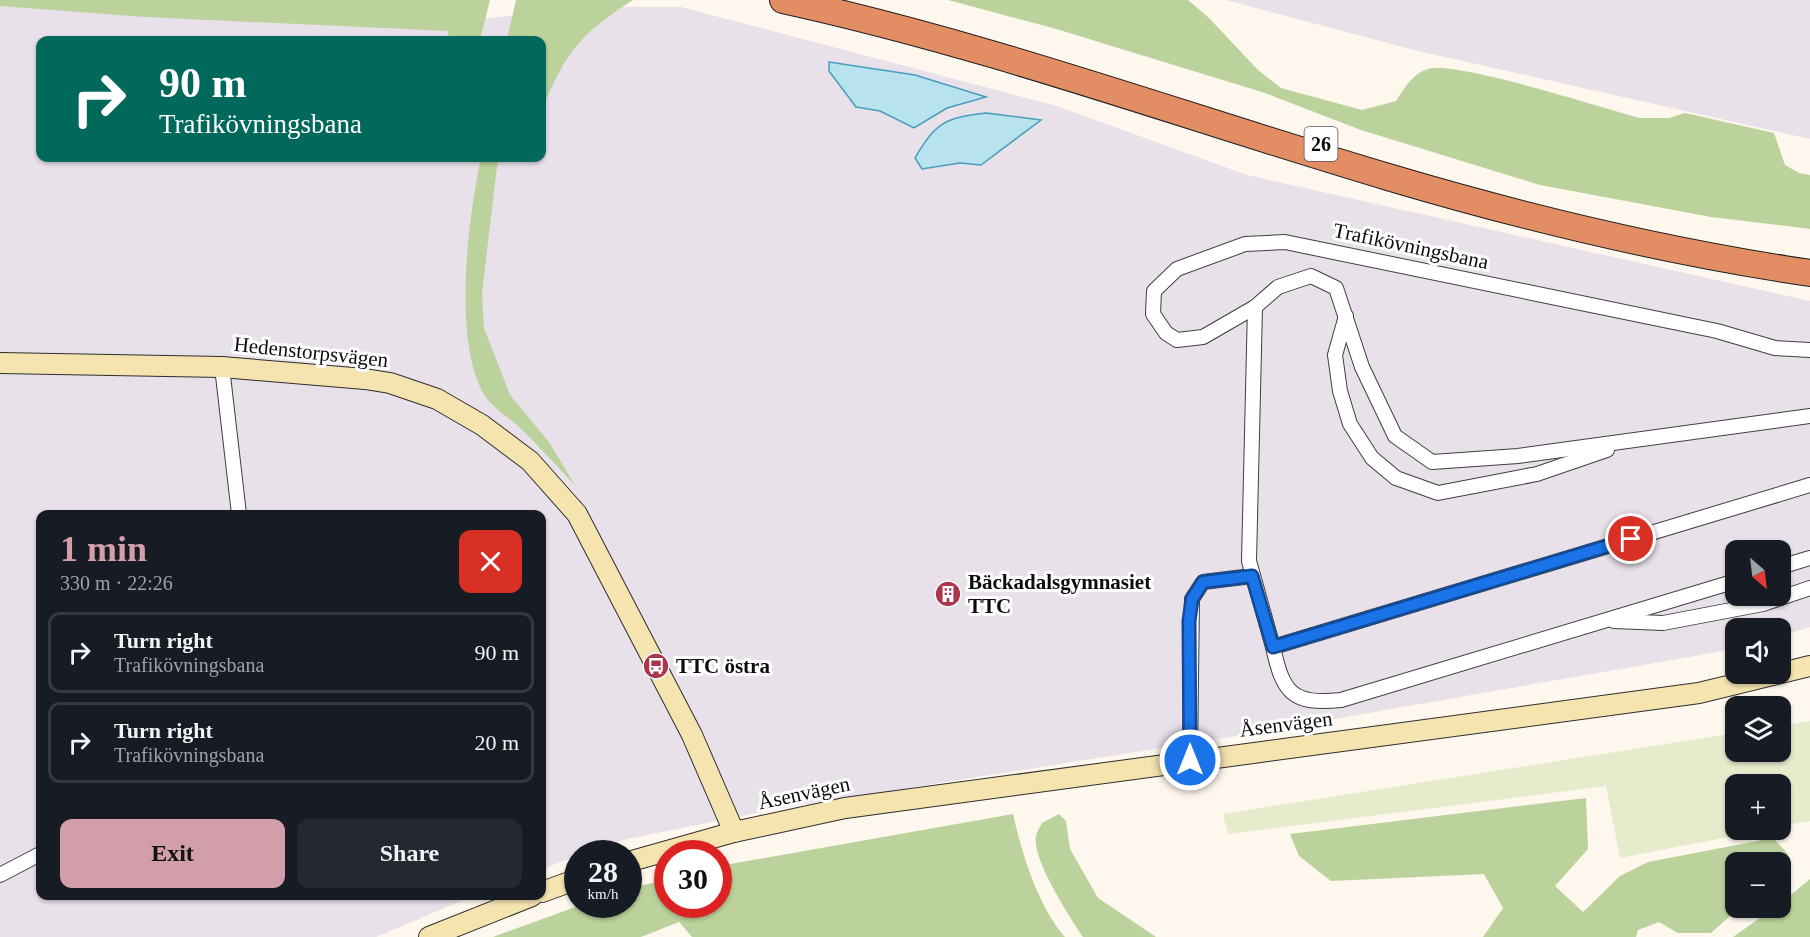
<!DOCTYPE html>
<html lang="en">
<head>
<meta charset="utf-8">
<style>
	body { margin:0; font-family:Georgia,serif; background:#242831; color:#f1f3f6; height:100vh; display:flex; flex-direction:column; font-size:22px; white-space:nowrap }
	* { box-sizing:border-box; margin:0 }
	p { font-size:20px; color:#9ea1a6 }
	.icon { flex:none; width:33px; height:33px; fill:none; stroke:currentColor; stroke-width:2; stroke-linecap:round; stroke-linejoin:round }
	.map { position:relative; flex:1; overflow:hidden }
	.details { position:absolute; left:36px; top:510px; width:510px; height:390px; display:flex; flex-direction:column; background:#171b24; border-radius:12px; box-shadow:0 2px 4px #0004 }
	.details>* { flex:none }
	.hud { position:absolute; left:36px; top:36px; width:510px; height:126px; border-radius:12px; box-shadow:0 2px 4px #0004; background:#00695c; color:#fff; overflow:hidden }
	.needle { width:39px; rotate:152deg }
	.tools { position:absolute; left:1725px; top:540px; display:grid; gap:12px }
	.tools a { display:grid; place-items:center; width:66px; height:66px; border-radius:12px; background:#171b24; box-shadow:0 2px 4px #0004; font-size:30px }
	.speed { position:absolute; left:564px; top:840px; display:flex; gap:12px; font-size:30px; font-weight:700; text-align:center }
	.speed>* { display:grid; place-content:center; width:78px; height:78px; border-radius:50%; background:#171b24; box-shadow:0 2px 4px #0004; line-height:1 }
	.speed small { font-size:15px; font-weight:400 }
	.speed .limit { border:9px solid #d22; background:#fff; color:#111 }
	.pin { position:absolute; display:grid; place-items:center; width:51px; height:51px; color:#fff; margin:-26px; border:3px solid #fff; border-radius:50%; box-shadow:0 2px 6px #0007 }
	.me { position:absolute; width:66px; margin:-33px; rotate:0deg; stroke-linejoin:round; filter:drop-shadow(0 0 4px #0008) }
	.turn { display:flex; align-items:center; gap:21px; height:126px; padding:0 24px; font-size:27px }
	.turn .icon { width:78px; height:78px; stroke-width:2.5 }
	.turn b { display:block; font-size:42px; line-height:51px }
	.round { display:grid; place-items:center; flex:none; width:63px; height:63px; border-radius:12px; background:#242831 }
	.head { display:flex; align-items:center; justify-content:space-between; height:102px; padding:0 24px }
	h1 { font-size:36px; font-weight:600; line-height:45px; color:#d29ea9 }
	.button { display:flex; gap:12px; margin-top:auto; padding:12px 24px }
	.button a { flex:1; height:69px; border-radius:12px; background:#d29ea9; color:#111; font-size:24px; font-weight:600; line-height:69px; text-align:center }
	.button a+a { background:#242831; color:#f1f3f6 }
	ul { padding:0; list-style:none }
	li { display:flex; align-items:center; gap:18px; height:81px; margin:0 12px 9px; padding:0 12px; border:3px solid #363941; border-radius:12px }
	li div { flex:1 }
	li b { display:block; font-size:22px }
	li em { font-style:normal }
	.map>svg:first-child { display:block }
	.industrial { fill:#e8e1ea; fill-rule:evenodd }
	.forest { fill:#bcd29c }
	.pitch { fill:#e5ebcb }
	.water { fill:#b8e2ee; stroke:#479ebc; stroke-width:1.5 }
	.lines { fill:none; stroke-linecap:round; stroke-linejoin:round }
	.street-casing { stroke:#3f3f3f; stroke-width:16 }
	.secondary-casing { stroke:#2e2e2e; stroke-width:22 }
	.highway-casing { stroke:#1d1d1d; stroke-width:28 }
	.street { stroke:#fff; stroke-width:14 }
	.secondary { stroke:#f5e4b0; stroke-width:20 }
	.highway { stroke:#e38d65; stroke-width:26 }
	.route-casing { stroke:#114b97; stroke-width:15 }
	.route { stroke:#1a73e8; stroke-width:10 }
	.labels { text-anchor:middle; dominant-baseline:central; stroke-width:6; stroke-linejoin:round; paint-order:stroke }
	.shield { fill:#fff; stroke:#555; stroke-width:1.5 }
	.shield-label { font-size:20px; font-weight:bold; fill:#0c0c0c }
	.street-label { font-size:21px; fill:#0c0c0c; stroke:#fff }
	.poi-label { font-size:21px; font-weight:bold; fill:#0c0c0c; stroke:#fff; text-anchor:start }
</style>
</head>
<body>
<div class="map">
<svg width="1810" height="937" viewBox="0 0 1810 937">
	<rect width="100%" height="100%" fill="#fdf7ed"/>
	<g class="industrial">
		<path d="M1226 0H1810V139L1414 50Z"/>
		<path d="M0 6 475 19 621 7H681L1057 106 1247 175 1810 301V627L1781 636 1780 628H1736L1735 649 1225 738 787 807 627 839 586 853 578 854 577 856 542 869V514H40V896H473L376 937H0ZM40 40H542V158H40ZM1736 550H1780V596H1736Z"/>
	</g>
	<g class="forest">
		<path d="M0 0H490L480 40H449L448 31 145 17 0 6Z"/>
		<path d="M516 0H633C578 36 568 50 542 109V40H507Z"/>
		<path d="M948 0H1188L1209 18 1258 70 1281 88 1362 110 1396 101C1404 89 1413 73 1428 69 1457 61 1603 108 1640 118H1669L1685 113 1774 133 1785 165 1799 173 1810 175V229L1711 217 1540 185 1361 130 1265 93 1053 28Z"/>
		<path d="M481 158H498L482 293 484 328 510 395 549 442 576 487C558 467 539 446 519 427 509 418 493 408 485 396 452 343 468 218 481 158Z"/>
		<path d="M1586 798 1588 849 1555 886 1583 912 1620 876 1648 862 1773 838 1788 854 1785 870 1781 873 1780 862H1736V908H1739L1711 933H1678L1659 922 1638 930 1636 937H1483L1503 908 1484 874 1331 881 1299 856 1290 834Z"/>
		<path d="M1013 814C1022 854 1038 906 1065 937H692L679 922 641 937H493L581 905 628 904 629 889 667 879 668 904H718L719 866Z"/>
		<path d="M1059 814 1066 821 1070 849 1098 898 1156 937H1083C1070 917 1032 860 1036 836 1037 831 1040 827 1042 823Z"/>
		<path d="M1810 879V937H1733L1774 908H1780L1781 903Z"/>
	</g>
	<path class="pitch" d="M1810 721V821L1781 826 1780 784H1736V830H1764L1620 858 1606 786 1228 834 1223 814 1735 733 1736 752H1780L1781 726Z"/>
	<g class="water">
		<path d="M829 62 915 75 986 97 947 108 914 128 880 111 856 107 829 71Z"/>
		<path d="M986 113 1041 120 981 165 960 163 922 169 915 158C936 122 945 118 986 113Z"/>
	</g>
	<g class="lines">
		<g class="street-casing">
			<g id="street">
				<path d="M1255 307 1249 561 1273 647"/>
				<path d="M1346 316 1335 355 1340 391 1350 424 1372 458 1396 478 1438 493 1537 474 1607 450"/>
				<path d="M1810 350 1775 348 1717 331 1285 242 1245 244 1177 269 1154 291 1153 314 1166 333 1177 340 1203 337 1255 307 1278 287 1311 276 1336 288 1362 367 1395 436 1432 462 1518 456 1810 416"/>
				<path d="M222 367 239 514"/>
				<path d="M1780 567 1810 558"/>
				<path d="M1736 581 1341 700C1292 705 1283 693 1273 647L1810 485"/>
				<path d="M1614 621 1663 623 1763 604 1810 588"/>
				<path d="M1190 760 1192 599 1203 582 1252 576"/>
				<path d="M0 875 40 854"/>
			</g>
		</g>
		<g class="secondary-casing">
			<g id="secondary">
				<path d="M0 363 222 367 365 379 390 383 437 399 482 425 530 461 577 514 692 735 734 832"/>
				<path d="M628 862 734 832 845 808 1699 693 1810 666"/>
				<path d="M542 892 578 879"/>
				<path d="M429 937 532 896"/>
			</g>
		</g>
		<g class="highway-casing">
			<path id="highway" d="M783 0C989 45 1186 117 1388 177 1526 218 1668 252 1810 273"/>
		</g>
		<use href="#street" class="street"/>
		<use href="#secondary" class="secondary"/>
		<use href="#highway" class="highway"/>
	</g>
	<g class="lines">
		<g class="route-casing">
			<path id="route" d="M1190 760 1189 621 1192 599 1203 582 1252 576 1273 647 1631 539"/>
		</g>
		<use href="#route" class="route"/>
	</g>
	<defs>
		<g id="building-disc" transform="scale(1.35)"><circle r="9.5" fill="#ab354b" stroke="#fff"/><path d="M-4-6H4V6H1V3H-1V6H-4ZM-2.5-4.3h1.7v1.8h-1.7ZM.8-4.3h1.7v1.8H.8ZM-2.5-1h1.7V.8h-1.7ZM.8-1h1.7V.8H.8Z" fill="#fff"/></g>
		<g id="bus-disc" transform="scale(1.35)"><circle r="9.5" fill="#ab354b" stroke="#fff"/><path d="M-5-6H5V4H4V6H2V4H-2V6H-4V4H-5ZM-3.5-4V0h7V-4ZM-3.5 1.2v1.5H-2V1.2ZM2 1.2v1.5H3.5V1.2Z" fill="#fff"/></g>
	</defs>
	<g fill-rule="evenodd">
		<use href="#building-disc" x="948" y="594"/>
		<use href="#bus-disc" x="656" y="666"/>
	</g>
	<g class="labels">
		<rect class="shield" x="1304.5" y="127" width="33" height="34" rx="4.5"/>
		<g class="shield-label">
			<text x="1321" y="144">26</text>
		</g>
		<g class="street-label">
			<text transform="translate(1411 246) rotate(12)">Trafikövningsbana</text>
			<text transform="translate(311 352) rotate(6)">Hedenstorpsvägen</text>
			<text transform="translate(1286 724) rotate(-7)">Åsenvägen</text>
			<text transform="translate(804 793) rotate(-12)">Åsenvägen</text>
		</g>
		<g class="poi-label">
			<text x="968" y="582">Bäckadalsgymnasiet<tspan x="968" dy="24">TTC</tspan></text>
			<text x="676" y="666">TTC östra</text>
		</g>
	</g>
</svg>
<div class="tools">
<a><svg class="needle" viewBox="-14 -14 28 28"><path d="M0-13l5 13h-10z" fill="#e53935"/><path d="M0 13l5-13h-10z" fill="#9ea1a6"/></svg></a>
<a><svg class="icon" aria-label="sound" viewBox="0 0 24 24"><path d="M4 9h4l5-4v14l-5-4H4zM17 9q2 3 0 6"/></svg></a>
<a><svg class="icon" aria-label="layers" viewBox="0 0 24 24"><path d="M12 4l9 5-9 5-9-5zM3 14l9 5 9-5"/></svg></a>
<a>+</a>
<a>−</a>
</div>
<div class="speed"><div>28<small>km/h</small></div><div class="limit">30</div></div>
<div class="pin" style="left:1631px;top:539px;background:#d93025"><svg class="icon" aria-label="arrive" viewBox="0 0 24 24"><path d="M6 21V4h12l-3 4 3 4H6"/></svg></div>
<svg class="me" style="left:1190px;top:760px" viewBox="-20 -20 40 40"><circle r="17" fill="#1a73e8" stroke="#fff" stroke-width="3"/><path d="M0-11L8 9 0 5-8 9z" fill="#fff"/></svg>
<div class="hud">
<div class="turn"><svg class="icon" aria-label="right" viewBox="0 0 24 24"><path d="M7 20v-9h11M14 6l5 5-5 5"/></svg><div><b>90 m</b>Trafikövningsbana</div></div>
</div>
<section class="details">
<div class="head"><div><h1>1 min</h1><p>330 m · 22:26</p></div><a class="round" style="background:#d93025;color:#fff"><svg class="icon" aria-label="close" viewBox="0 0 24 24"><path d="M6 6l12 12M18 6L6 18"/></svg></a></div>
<ul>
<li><svg class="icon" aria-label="right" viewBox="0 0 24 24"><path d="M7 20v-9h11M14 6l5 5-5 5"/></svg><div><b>Turn right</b><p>Trafikövningsbana</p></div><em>90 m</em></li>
<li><svg class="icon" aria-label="right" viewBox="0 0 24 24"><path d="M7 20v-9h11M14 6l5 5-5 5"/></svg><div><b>Turn right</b><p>Trafikövningsbana</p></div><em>20 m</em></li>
</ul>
<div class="button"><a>Exit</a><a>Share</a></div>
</section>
</div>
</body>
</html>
